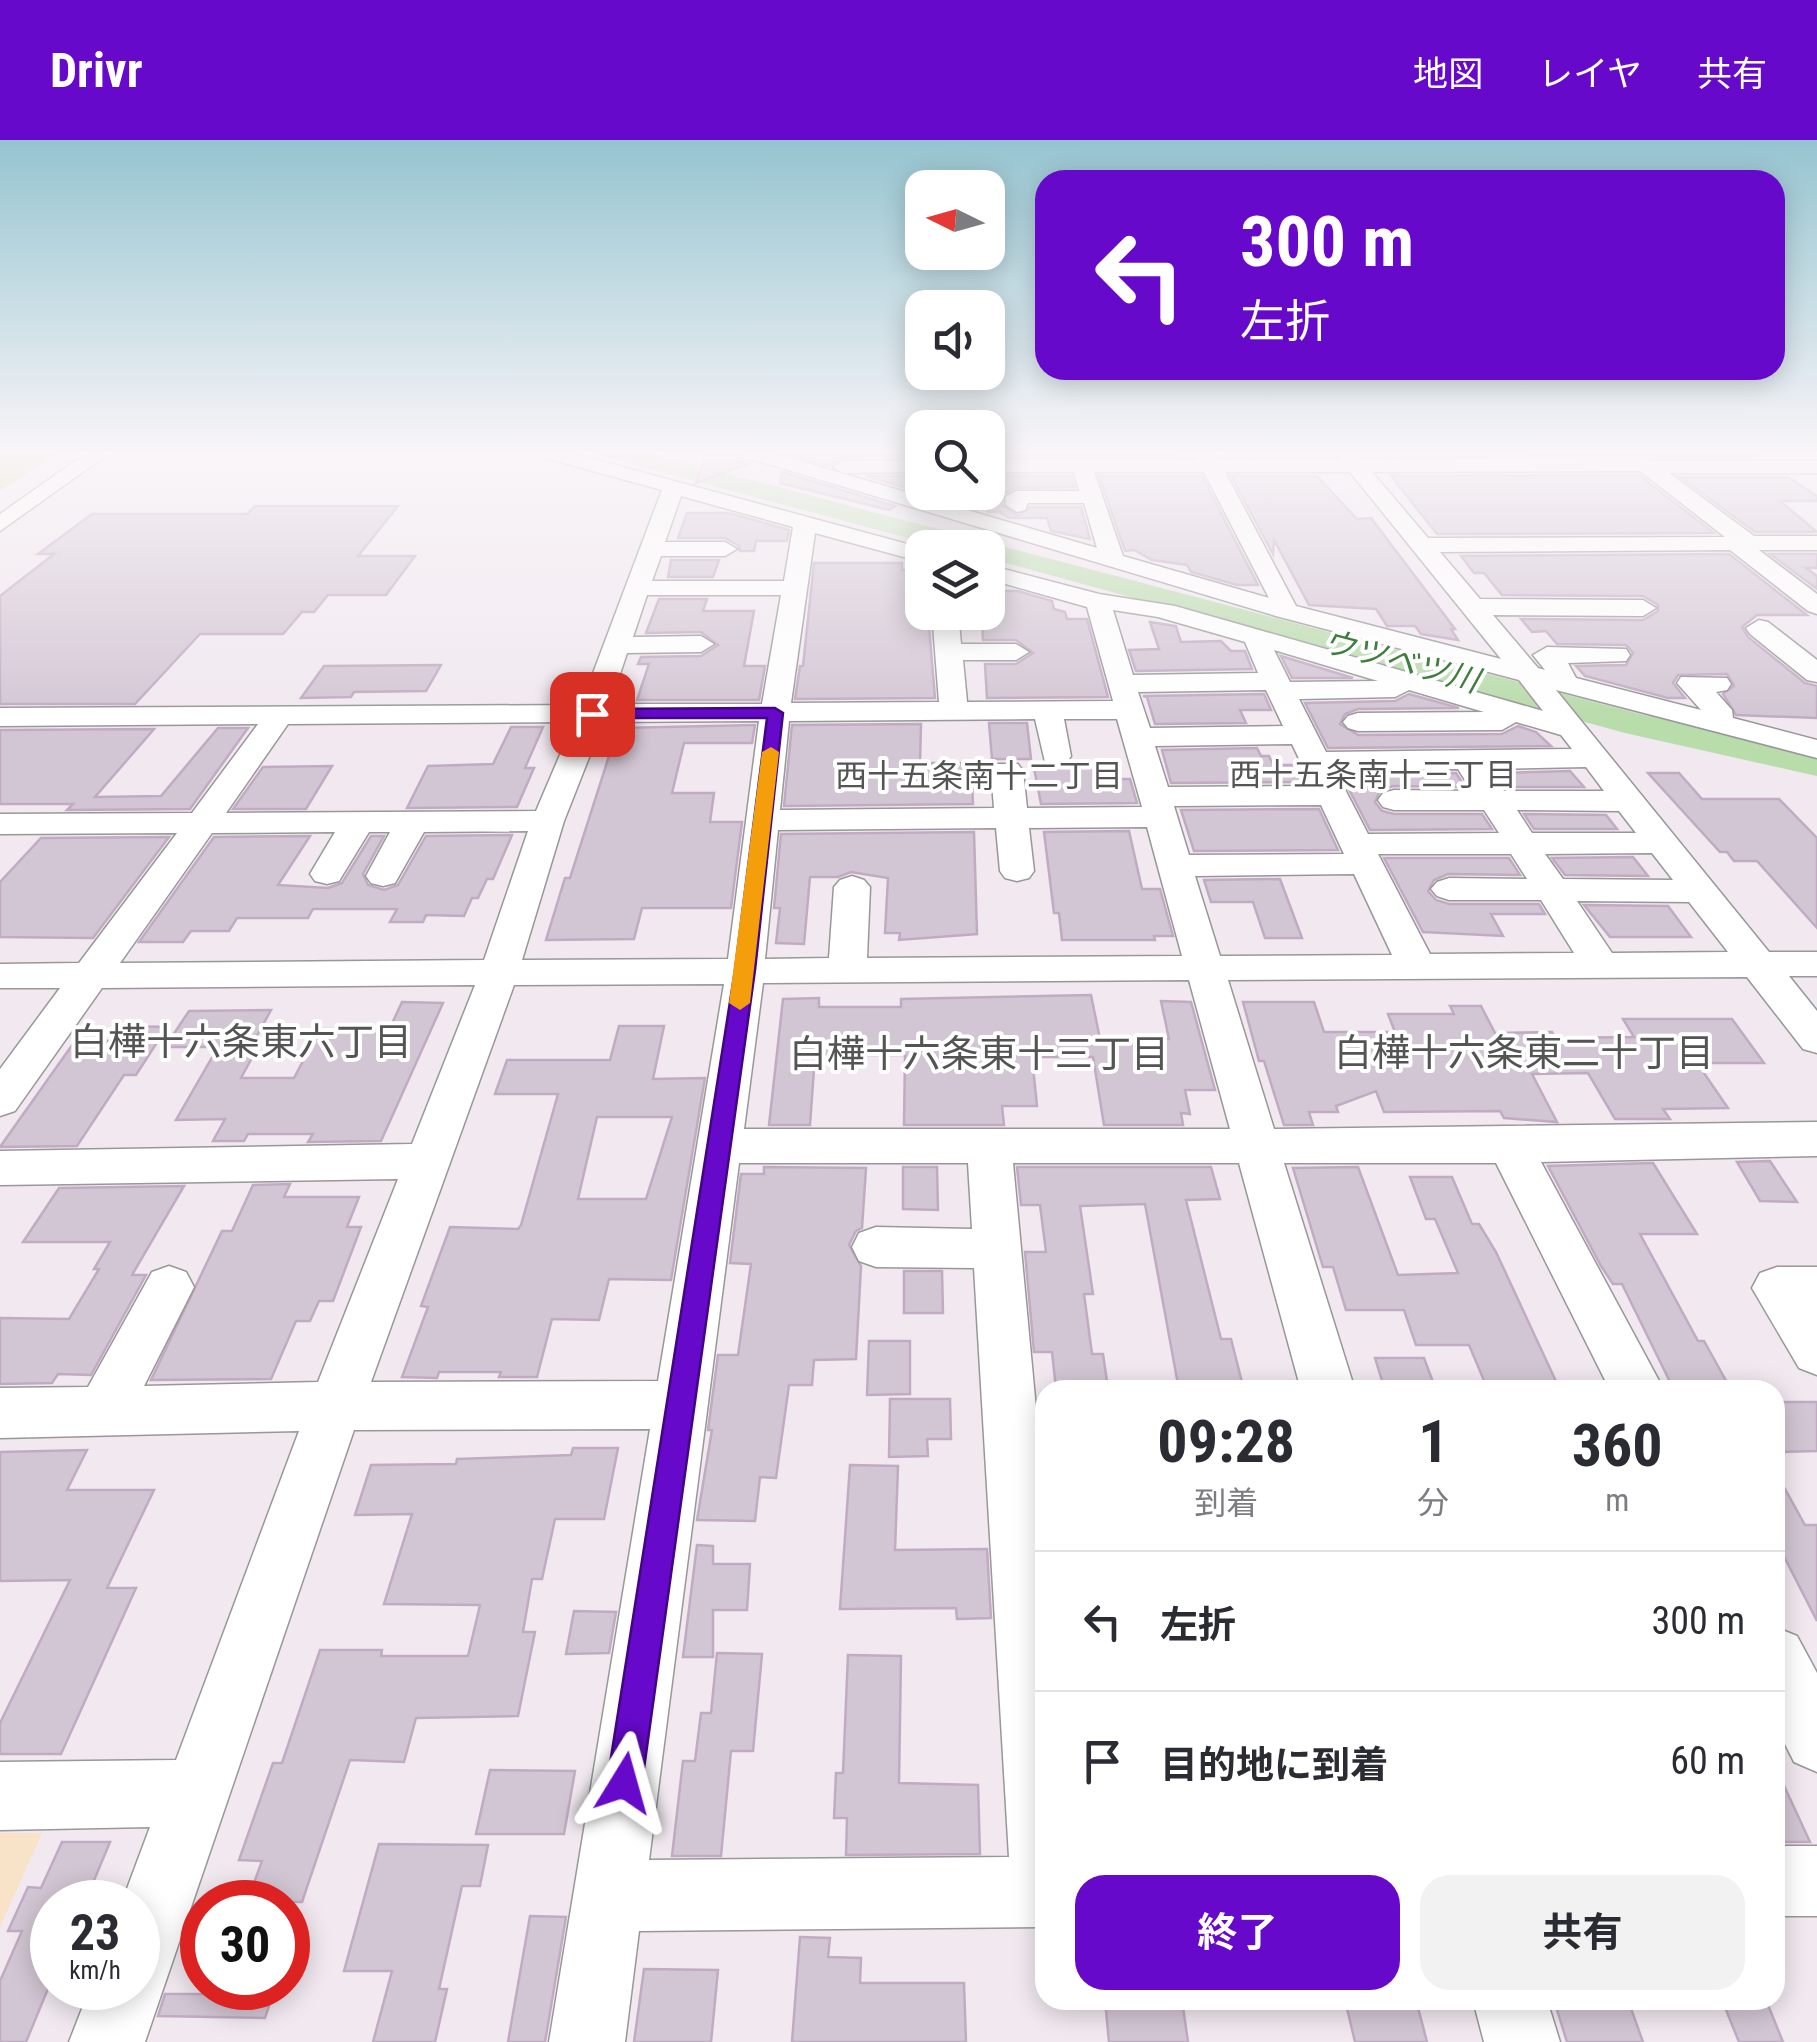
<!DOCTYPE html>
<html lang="ja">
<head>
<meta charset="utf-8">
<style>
	body { margin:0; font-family:"Roboto Condensed","Noto Sans JP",sans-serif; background:#f2f2f3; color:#2b2b33; height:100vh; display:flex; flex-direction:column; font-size:38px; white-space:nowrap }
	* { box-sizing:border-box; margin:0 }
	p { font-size:32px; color:#7c7c81 }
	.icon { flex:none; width:55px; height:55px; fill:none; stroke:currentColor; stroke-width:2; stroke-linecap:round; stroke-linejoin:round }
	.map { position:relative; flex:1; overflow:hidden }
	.panel { position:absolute; left:1035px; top:1240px; width:750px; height:630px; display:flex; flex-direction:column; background:#fff; border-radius:30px; box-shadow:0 5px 25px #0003 }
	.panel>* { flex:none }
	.top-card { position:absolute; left:1035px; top:30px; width:750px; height:210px; border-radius:30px; box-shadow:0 5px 25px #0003; background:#6609ca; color:#fff; overflow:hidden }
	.needle { width:65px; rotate:275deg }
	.tools { position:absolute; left:905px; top:30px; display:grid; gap:20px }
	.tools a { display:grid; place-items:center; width:100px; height:100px; border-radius:20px; background:#fff; box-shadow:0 5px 25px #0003; font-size:50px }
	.speed { position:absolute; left:30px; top:1740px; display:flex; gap:20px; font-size:50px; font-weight:700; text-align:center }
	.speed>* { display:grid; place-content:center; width:130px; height:130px; border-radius:50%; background:#fff; box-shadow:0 5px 25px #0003; line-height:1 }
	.speed small { font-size:25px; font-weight:400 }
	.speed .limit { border:15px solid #d22; background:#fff; color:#111 }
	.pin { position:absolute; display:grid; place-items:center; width:85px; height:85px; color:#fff; margin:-42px; border-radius:20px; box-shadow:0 5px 15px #0006 }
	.me { position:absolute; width:110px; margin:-55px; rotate:8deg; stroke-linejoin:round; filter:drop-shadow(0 0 8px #0008) }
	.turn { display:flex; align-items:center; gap:35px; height:210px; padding:0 40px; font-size:45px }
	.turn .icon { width:130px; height:130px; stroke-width:2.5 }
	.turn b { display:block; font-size:70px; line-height:85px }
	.eta { display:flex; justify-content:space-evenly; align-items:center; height:170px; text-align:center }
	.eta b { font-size:60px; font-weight:700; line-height:70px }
	.cta { display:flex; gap:20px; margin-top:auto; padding:20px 40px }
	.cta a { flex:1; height:115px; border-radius:30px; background:#6609ca; color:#fff; font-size:40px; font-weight:700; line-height:115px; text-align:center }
	.cta a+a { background:#f2f2f3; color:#2b2b33 }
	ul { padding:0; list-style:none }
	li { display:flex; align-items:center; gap:30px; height:140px; padding:0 40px; border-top:2px solid #e1e1e2 }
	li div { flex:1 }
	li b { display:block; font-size:38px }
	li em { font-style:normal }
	header { display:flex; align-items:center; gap:60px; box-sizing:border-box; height:140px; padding:0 50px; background:#6609ca; color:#fff }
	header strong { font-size:48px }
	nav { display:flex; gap:55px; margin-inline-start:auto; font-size:35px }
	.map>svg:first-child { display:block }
	.park { fill:#f8e3c9 }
	.pitch { fill:#d4dc8b }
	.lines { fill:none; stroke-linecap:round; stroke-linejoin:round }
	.river { fill:#b9dcab; fill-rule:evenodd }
	.building { fill:#d3c6d4; stroke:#c1abc2; stroke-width:2.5; fill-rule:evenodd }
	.minor-casing { stroke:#989898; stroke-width:3 }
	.minor { fill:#fff; fill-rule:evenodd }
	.route { fill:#6609ca; stroke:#420683; stroke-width:2.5 }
	.slow { fill:#f59e0b }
	.labels { text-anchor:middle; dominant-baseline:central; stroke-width:8; stroke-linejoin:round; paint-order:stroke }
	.far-water-label { font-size:32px; font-style:italic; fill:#3e7f3d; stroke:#fff }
	.far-neighbourhood-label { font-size:32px; fill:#545454; stroke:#fff }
	.neighbourhood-label { font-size:38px; fill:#545454; stroke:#fff }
</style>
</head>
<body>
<header>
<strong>Drivr</strong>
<nav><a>地図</a><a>レイヤ</a><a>共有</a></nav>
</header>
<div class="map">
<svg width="1817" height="1902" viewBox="0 0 1817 1902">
	<rect width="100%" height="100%" fill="#f1e8f0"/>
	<path class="park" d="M0 1693H42L0 1787Z"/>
	<path class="pitch" d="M0 312H58L0 351Z"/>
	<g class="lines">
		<path class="river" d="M602 312H645L1644 575 1817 612V636L1625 593 988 418V408H945L606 317Z"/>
	</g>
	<g class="building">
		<path d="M707 312H734L740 320 750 323 696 343Z"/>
		<path d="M783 312H918L919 316 843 317 829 326Z"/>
		<path d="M988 312H1170L1172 316H988Z"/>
		<path d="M1424 312H1749L1757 317H1653L1641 312Z"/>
		<path d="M782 332 895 366 889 370 780 343Z"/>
		<path d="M1639 335 1714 393 1437 394 1391 336Z"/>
		<path d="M866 336H920L922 351 920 352Z"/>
		<path d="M988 336H1071L1074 347 1014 348 1002 355V365L1018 376 1030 367H1081L1090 399 1051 391 1047 378H1009L999 372H988Z"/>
		<path d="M1099 336H1202L1258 445H1237L1191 432 1187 425 1152 420 1134 410 1125 411Z"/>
		<path d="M1231 336H1317L1357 379 1371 378 1455 489H1451L1458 500 1421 494 1415 486H1387L1376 469 1309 465 1274 400 1273 414Z"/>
		<path d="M1680 337H1788L1817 356V361H1780L1817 392H1755Z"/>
		<path d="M255 366H398L358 416H415L386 455H328L314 472H302L283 494H200L135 564H0V456L54 414H38L92 374H247Z"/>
		<path d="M687 373H729L789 390 787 401H756L754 411H740L739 406 725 398H678Z"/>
		<path d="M1729 414 1807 475H1757L1742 487 1748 497 1805 543 1817 546V578L1736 575 1723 554 1734 546 1727 534 1678 535 1673 543 1685 558H1668L1585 536 1576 526 1626 525 1633 513 1626 505 1557 504 1546 491 1532 492 1521 479 1643 480 1658 471V465L1643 456 1502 455 1484 433H1474L1461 416Z"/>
		<path d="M1770 414H1817V428H1806L1817 436V449Z"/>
		<path d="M671 420H719L713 437H668Z"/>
		<path d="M814 423H902V430H922V487H929L935 558 795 559 800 526H803Z"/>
		<path d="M988 451H1018L1052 461 1054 469 1065 472 1067 479H1087L1108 557 987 558 985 524H1016L1033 513 1016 500H983L982 481H987Z"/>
		<path d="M659 459H707L703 471H754L744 526H765L759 560H637L649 524H638L641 517 701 516 718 505 701 492 646 493Z"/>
		<path d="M1150 482 1176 486 1181 502 1221 501 1231 511H1245L1252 529 1136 531 1129 510 1159 509Z"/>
		<path d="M1281 516 1353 538H1292Z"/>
		<path d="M441 525 426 551 354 552 351 557 301 558 324 526Z"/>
		<path d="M1264 554 1271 570H1240L1246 583 1155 584 1147 557 1143 556Z"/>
		<path d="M1409 554 1459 568 1358 569 1345 574 1340 584 1358 595 1502 594 1518 586 1536 592 1551 606 1328 608 1305 563 1395 561Z"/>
		<path d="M989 583H1027L1031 619H992Z"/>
		<path d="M921 584 920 623H971L973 664 784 666 792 585Z"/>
		<path d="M755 585 752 603H684L672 653H714L710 682H742L731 768H642L634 799 546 800 565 738H570L618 588Z"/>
		<path d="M511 587H543L525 628H534L517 667 407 668 428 626 493 624Z"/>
		<path d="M218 588H248L190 669 67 670 73 664H0V590L154 589 95 657 161 656Z"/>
		<path d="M1257 608 1261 616H1269L1273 625H1298L1306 642 1171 643 1162 610Z"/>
		<path d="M1071 622H1107L1111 639H1130L1137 663 1041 664 1033 623 1067 626Z"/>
		<path d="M332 626 306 669H233L263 627Z"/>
		<path d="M1570 631 1584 647H1506L1496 633Z"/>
		<path d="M1456 633 1465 647 1393 646 1380 651 1375 662 1382 671 1394 674H1482L1492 689 1370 690 1341 634Z"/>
		<path d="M1648 633H1679L1702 659H1779L1817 698V788L1757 721H1734L1727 712H1720Z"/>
		<path d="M1319 669 1338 710 1194 711 1181 670Z"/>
		<path d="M1524 674 1606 675 1617 689H1534Z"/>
		<path d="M1129 691 1142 749H1160L1173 796H1154L1155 800H1062L1059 773H1054L1044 692Z"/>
		<path d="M974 692 977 794 899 800 900 793H885L888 738 851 732 838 737H810L804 804 776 803 780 768H774L781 694Z"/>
		<path d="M512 695 493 739H487L478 758H472L464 776 426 775 423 782H390L397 769H313L308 778H237L229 791H191L183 802H139L214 697 310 696 278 745 328 748 342 743 371 696H384L363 734 368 745 384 750 398 745 426 696Z"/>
		<path d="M169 697 93 798 0 797V742L41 698Z"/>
		<path d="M1633 717 1648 736 1565 735 1552 718Z"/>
		<path d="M1384 718H1509L1520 735 1448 734 1434 740 1428 751 1436 760 1449 764H1539L1545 774H1491L1503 796 1423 792Z"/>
		<path d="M1280 739 1302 798H1265L1253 762H1211L1204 740Z"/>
		<path d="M1584 765 1668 766 1691 797H1610Z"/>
		<path d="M1091 855 1100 899H1169L1161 861 1191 862 1215 950H1185L1190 974 1181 973 1183 985H1104L1093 917H1032L1037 966H1002L1004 985H904L905 915H815L810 985H769L783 859 819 858V867H901V859Z"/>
		<path d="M402 862 443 863 381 1001 308 1002 313 994H248L244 1001H213L225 979 176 980 218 907H165L189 871 271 870 252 905H259L241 938H294L320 889 389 890Z"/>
		<path d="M1243 862H1314L1324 892H1395L1388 874H1454L1450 866H1481L1495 893 1552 892 1555 898 1634 897 1623 879H1732L1764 923H1697L1728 968 1663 969 1670 979H1615L1588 933 1532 934 1557 982 1504 978 1500 971 1384 972 1376 951 1336 966 1338 972H1309L1313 985H1284L1264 921H1259Z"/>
		<path d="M125 886 167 887 136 935H124L77 1006 0 1007 75 901H115Z"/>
		<path d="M619 886H664L653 939 705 938 671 1140 609 1139 599 1180 552 1179 537 1237H499L501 1232H439L437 1238 402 1237 428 1167 421 1166 450 1087 518 1089 521 1085 558 954H495L507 920H610ZM597 977H672L646 1059H578Z"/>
		<path d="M1770 1021 1797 1062 1760 1061 1737 1022Z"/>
		<path d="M1653 1023 1697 1094H1640L1698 1201H1704L1730 1248H1673L1622 1144H1613L1601 1126 1548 1026Z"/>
		<path d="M764 1027 866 1028 862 1088 856 1091 849 1105 861 1126 856 1219 814 1220 812 1245H789L776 1338 760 1337 755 1381 697 1380 712 1290H708L718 1215H738L751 1124 730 1123 741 1034H764Z"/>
		<path d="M903 1027H937L938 1070 903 1069Z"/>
		<path d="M1017 1027H1211L1220 1059 1186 1060 1221 1199H1231L1244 1250H1179L1145 1064 1080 1066 1093 1154H1084L1092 1214H1103L1108 1248 1056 1249 1052 1212H1034L1025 1112H1046L1040 1065H1021Z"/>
		<path d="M1358 1027 1398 1135 1458 1133 1435 1079H1426L1410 1037H1452L1472 1084H1479L1496 1112 1560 1250H1488L1469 1205H1416L1404 1170H1346L1333 1127H1323L1293 1028Z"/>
		<path d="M290 1044 284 1057H359L347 1087H361L333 1161H319L310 1181H296L271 1239 151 1240 222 1091H232L253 1045Z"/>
		<path d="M184 1046 132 1135H146L91 1235 58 1234 52 1243 0 1244V1178L69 1179 99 1129H94L110 1102H23L59 1048Z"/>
		<path d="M904 1131H942L943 1173H904Z"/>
		<path d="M869 1201H910V1254L867 1255Z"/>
		<path d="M1375 1218H1424L1436 1250H1385Z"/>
		<path d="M890 1259H950L951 1299H927L928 1316 889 1317Z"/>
		<path d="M1775 1262H1817V1311L1775 1312Z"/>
		<path d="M573 1308H618L604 1379H555L542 1439H532L523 1492H535L518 1576 416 1578 404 1622 350 1620 302 1762H247L262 1721 239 1720 273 1623H282L320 1510H382L381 1516H468L480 1465 384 1464 412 1374 355 1375 371 1325 456 1324 457 1319 571 1315Z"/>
		<path d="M87 1310 67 1350H154L107 1448H136L61 1614H0V1583L70 1440 0 1441V1312Z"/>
		<path d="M850 1325 898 1326 895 1410 987 1409 991 1478 957 1479 956 1468 840 1469Z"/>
		<path d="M1775 1331 1805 1385H1817V1481L1775 1399Z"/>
		<path d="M697 1405 713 1406V1424H750L747 1470H713V1517H683Z"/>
		<path d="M574 1471 616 1472 609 1513 566 1514Z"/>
		<path d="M717 1513 762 1514 753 1611H731L721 1716H672L683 1621H695L701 1573H711Z"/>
		<path d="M848 1515 901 1516 899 1643 978 1645 980 1714 846 1715 847 1678H834L836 1633H843Z"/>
		<path d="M1775 1626 1810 1702H1775Z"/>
		<path d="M490 1630 575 1631 564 1694H476Z"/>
		<path d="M62 1702H110L85 1762H52V1839L26 1902H0V1841L22 1791H8L28 1747 41 1748Z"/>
		<path d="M379 1704 488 1705 480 1746H462L439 1849H447L435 1902H373L392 1831H344Z"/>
		<path d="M530 1776 566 1777 545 1902H508Z"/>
		<path d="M800 1797 830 1798 828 1817 861 1818 860 1843H964L966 1902H792Z"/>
		<path d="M644 1829 718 1830 711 1902H634Z"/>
		<path d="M165 1854H273L265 1878 158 1876Z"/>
		<path d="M1105 1860H1182L1188 1902H1109Z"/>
		<path d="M1345 1860H1416L1427 1902H1355Z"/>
		<path d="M1554 1860H1628L1643 1902H1567Z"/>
		<path d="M1722 1860H1766L1783 1902H1739Z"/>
	</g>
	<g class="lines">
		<g class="minor-casing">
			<g id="minor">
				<path d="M88 312H111L0 391V374Z"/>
				<path d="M535 312H567L922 408V422L815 393 791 563 939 562 932 472H958L961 504H1016L1029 512 1016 520H963L967 562 1113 561 1087 467 988 439V425L1099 454 1175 466 1543 571 1519 540 1276 476 741 316 738 312H769L1097 408 1084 363H1028L1025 370 1017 372 1006 365 1005 357 1016 351H1079L1074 332H988V320H1198L1194 312H1214L1218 320 1341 319 1335 312H1356L1362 319 1641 316 1652 321H1817V333H1669L1754 396H1817V410H1759L1817 454V474L1808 471 1730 410 1440 412 1480 459 1643 460 1656 468 1643 476 1493 475 1538 528 1545 530 1533 515 1547 507 1626 509 1630 515 1626 521 1568 523 1576 538 1701 570 1677 543 1681 537 1727 538 1731 544 1727 550 1716 552 1732 570 1733 578 1817 600V618L1556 550 1769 812H1817V836H1789L1817 871V913L1803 909 1747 837 1228 840 1274 989 1817 982V1016L1541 1022 1664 1250H1610L1496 1023H1284L1355 1250H1301L1239 1023H1013L1045 1365V1787L639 1791 625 1902H549L650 1289 354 1290 145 1902H69L90 1848H138V1762H122L150 1687 0 1690V1622L176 1620 299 1291 0 1298V1248L88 1247 152 1132 169 1126 186 1132 194 1147 144 1246 318 1242 398 1039 0 1045V1011L412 1004 475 845 102 848 15 971 0 976V929L60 848H0V824L79 823 177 693 0 694V674L192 673 258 584 0 586V568L581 565 662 350 538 316ZM1640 331 1725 397 1428 398 1372 332ZM1094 332H1204L1269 458 1123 416ZM1225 332H1350L1501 519 1296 466ZM681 356 793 387 784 441H652L661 416H725L737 409 725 402H665ZM647 455H781L762 564H610L627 513 701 512 714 504 701 496 633 497ZM1113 470 1158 477 1245 502 1258 533 1133 535ZM1274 510 1378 541 1290 542ZM1266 550 1283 586 1150 588 1138 552ZM1409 550 1484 572 1358 573 1348 576 1343 582 1348 588 1358 591 1502 590 1516 582 1561 595 1572 609 1326 612 1299 559 1395 557ZM1035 579 1045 622H1067L1071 616 1064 579H1117L1142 667 1027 668 1023 631 1018 624H996L991 631 994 668 780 670 789 581ZM759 581 728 819 522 820 564 681 603 582ZM574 582 536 671 226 673 288 584ZM1292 604 1312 646 1168 647 1155 606ZM1586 627 1604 651H1504L1489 629ZM1458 629 1472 651 1394 650 1383 653 1378 660 1383 667 1394 670H1484L1499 693 1368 694 1335 630ZM1321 665 1344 714 1189 715 1174 666ZM1517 670 1619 671 1636 693H1532ZM1147 687 1182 816 867 818 870 747 864 740 852 736 840 740 834 747 829 818 765 819 778 690 996 688 1000 731 1005 738 1017 741 1029 738 1034 731 1029 688ZM528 691 484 820 120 823 212 693 335 692 310 734 315 741 327 744 339 741 369 692H390L366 736 371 743 383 746 395 743 424 692ZM1652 713 1673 740 1563 739 1545 714ZM1378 714H1511L1527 739 1449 738 1437 742 1431 749 1437 756 1449 760H1541L1574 813 1430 814ZM1354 734 1392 815 1220 816 1195 736ZM1577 761 1689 762 1728 812 1612 813ZM1189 840 1230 989H744L763 843ZM724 844 658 1241 371 1242 514 845ZM739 1023H968L972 1089 876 1087 859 1093 852 1107 859 1121 876 1127 974 1128 1009 1717 649 1720Z"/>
				<path d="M922 320V332L843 333 833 327 843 321Z"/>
				<path d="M1759 480 1768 482 1817 520V542L1807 540 1750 494 1746 488Z"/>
				<path d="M1777 1127H1817V1235L1799 1228 1752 1148 1760 1133Z"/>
				<path d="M1775 1487 1797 1496 1817 1533V1632L1794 1622 1775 1584Z"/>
				<rect x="1775" y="1706" width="42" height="70"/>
				<path d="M1473 1860H1547L1560 1902H1484Z"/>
			</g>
		</g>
		<use href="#minor" class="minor"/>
	</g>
	<linearGradient id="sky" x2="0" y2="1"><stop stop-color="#95c4d0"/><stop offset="0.54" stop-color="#f9f5f8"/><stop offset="1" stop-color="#f9f5f8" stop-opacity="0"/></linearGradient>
	<rect width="1817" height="578" fill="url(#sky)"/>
	<path class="route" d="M775 568 783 573 755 830 642 1643 637 1655 624 1661 612 1655 607 1643 735 830 767 578H592L584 574 592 569Z"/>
	<path class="slow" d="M771 607 779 612 750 863 740 870 729 863 762 612Z"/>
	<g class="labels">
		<g class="far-water-label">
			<text transform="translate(1401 521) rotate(15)">ウツベツ川</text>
		</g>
		<g class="far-neighbourhood-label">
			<text x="1373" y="635">西十五条南十三丁目</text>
			<text x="979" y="636">西十五条南十二丁目</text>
		</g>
		<g class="neighbourhood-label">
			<text x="241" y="902">白樺十六条東六丁目</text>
			<text x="1524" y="913">白樺十六条東二十丁目</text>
			<text x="979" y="914">白樺十六条東十三丁目</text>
		</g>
	</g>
</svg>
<div class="tools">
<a><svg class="needle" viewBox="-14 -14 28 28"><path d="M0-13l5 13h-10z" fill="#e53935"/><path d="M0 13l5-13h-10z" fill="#7c7c81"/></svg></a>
<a><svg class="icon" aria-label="sound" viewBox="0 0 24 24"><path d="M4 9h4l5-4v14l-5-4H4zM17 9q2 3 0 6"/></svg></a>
<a><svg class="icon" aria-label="search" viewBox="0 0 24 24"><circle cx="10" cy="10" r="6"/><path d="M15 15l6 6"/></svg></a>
<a><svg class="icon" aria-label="layers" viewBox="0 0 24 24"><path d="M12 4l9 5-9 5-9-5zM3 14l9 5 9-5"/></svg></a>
</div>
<div class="speed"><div>23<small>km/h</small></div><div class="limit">30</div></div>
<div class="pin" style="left:592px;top:574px;background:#d93025"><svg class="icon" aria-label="arrive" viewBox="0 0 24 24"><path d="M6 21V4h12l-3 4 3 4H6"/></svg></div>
<svg class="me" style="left:624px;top:1643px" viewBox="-20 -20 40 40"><path d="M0-17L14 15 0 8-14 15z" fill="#6609ca" stroke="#fff" stroke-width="4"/></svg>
<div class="top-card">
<div class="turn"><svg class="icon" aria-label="left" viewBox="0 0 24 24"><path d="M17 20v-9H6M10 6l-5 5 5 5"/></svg><div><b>300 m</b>左折</div></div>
</div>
<section class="panel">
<div class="eta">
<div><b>09:28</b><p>到着</p></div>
<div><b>1</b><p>分</p></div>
<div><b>360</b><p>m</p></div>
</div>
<ul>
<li><svg class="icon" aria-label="left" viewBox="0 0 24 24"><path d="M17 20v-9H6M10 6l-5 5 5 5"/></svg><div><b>左折</b></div><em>300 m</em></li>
<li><svg class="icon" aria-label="arrive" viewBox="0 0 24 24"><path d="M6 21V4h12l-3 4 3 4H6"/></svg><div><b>目的地に到着</b></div><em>60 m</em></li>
</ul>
<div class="cta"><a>終了</a><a>共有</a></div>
</section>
</div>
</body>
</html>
